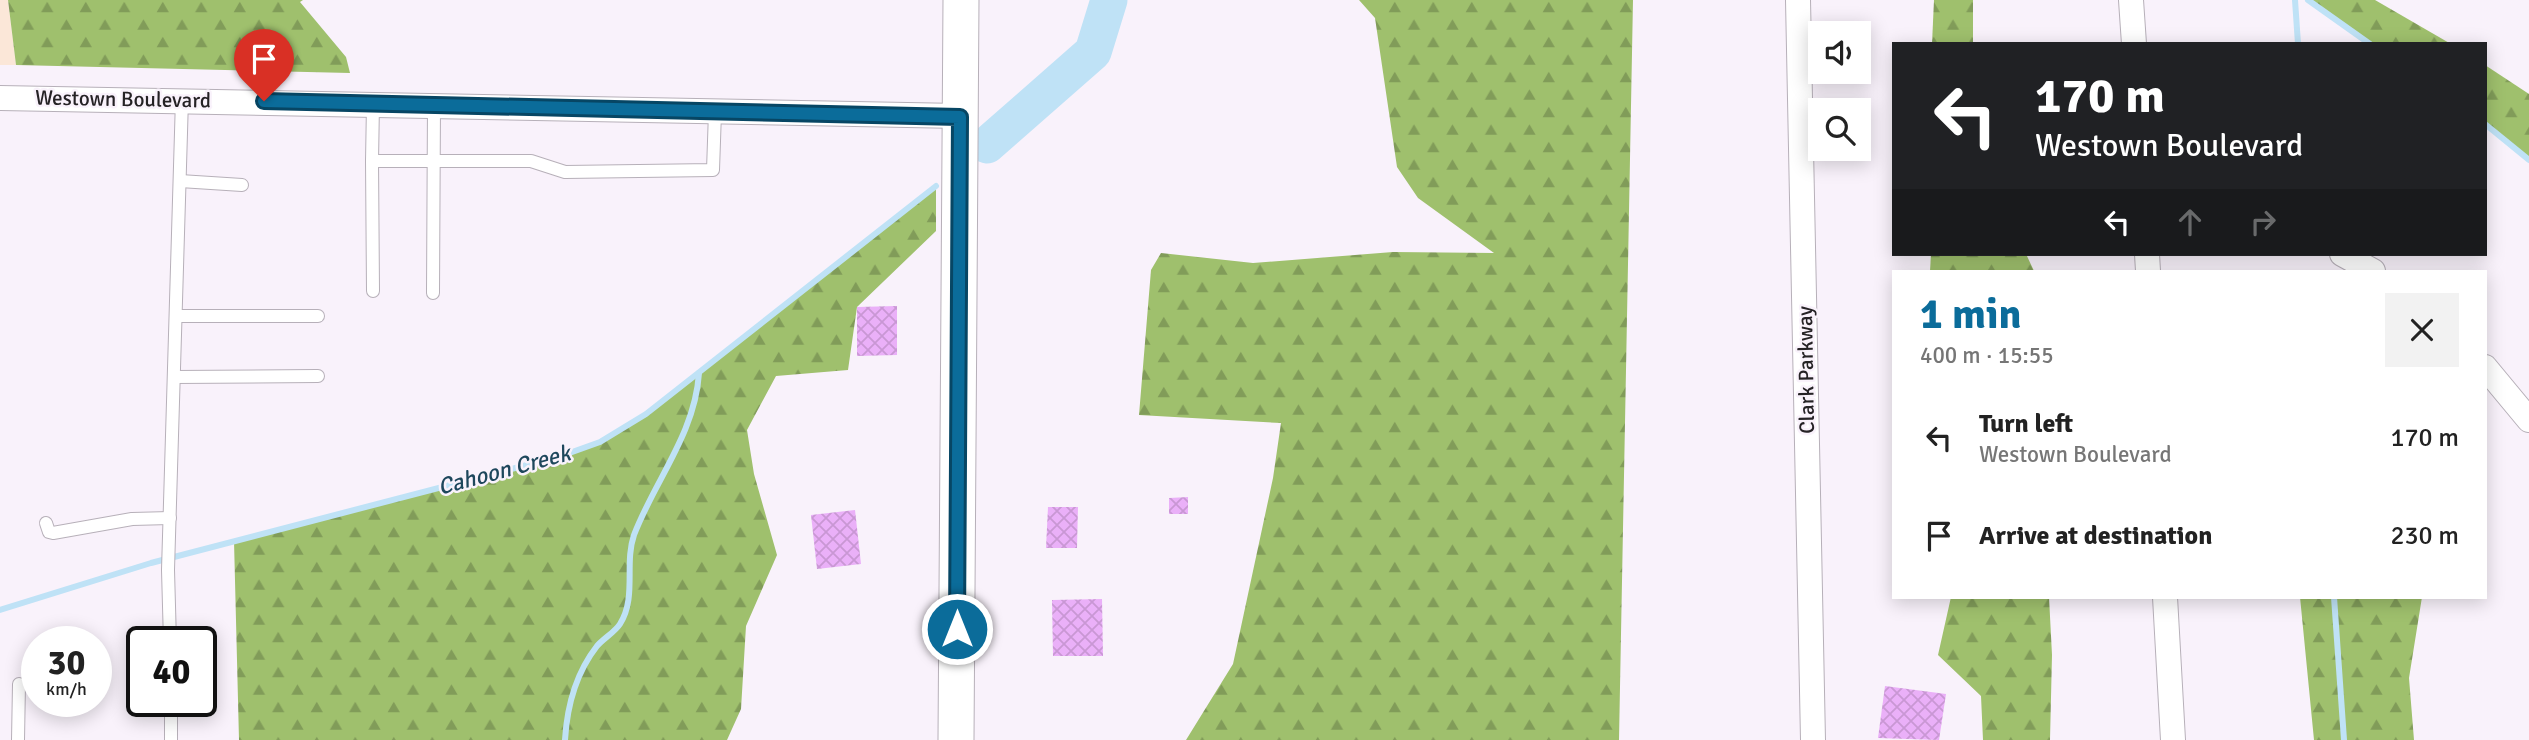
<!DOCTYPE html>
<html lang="en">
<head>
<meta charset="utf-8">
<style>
	body { margin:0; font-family:Signika,sans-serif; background:#f2f2f2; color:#222; height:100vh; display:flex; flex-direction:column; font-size:26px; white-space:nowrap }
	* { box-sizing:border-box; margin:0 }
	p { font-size:23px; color:#767676 }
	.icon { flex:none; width:38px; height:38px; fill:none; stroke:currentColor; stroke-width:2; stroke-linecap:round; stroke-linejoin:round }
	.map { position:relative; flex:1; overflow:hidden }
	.drawer { position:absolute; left:1892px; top:270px; width:595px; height:329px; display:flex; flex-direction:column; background:#fff; border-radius:0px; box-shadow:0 4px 18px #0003 }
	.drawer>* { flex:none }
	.top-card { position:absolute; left:1892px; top:42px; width:595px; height:214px; border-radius:0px; box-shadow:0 4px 18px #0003; background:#202124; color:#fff; overflow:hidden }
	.fabs { position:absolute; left:1808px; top:21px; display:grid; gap:14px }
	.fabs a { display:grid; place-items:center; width:63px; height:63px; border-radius:0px; background:#fff; box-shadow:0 4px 18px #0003; font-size:35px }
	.speed { position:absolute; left:21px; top:626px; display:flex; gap:14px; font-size:35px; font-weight:700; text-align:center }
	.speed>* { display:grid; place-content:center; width:91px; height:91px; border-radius:50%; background:#fff; box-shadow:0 4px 18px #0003; line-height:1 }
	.speed small { font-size:18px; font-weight:400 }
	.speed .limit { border:4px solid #111; border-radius:10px; background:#fff; color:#111 }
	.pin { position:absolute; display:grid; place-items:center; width:60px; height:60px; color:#fff; margin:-72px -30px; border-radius:50% 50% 50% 0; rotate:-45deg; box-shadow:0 0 7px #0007 }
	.pin .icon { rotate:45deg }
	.me { position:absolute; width:77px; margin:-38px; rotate:0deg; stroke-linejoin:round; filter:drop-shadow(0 0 5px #0008) }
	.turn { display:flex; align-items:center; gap:24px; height:147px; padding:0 28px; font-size:32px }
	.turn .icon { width:91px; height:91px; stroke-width:2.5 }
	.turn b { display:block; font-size:49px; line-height:60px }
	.lanes { display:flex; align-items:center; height:66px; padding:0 28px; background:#0003; justify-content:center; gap:35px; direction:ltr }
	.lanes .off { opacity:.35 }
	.round { display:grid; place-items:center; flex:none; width:74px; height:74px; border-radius:0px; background:#f2f2f2 }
	.overview { display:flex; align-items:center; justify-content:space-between; height:119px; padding:0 28px }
	h1 { font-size:42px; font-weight:800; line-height:52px; color:#0b6c9a }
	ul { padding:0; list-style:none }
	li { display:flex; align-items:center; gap:21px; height:98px; padding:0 28px }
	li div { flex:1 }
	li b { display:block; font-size:26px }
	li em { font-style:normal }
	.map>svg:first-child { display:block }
	.education { fill:#fbe7d8 }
	.forest { fill:url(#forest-firs) }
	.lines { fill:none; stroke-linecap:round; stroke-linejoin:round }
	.stream { stroke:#bfe2f6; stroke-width:6 }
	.river { stroke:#bfe2f6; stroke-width:37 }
	.building { fill:url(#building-cross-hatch) }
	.lane-casing { stroke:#b7b0b9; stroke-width:14 }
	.street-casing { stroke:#b7b0b9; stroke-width:26 }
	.secondary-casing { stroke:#b7b0b9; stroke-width:37 }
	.lane { stroke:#fff; stroke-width:12 }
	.street { stroke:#fff; stroke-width:24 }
	.secondary { stroke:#fff; stroke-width:35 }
	.route-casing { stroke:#074664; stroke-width:18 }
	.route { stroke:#0b6c9a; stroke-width:12 }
	.labels { text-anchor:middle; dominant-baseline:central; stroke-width:5; stroke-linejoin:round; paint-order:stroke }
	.street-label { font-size:21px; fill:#252225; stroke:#f9f2fb }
	.water-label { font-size:23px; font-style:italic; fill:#1e475c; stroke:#f9f2fb }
</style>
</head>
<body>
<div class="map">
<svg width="2529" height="740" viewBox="0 0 2529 740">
	<defs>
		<pattern id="forest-firs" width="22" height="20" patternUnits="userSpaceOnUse" patternTransform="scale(1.75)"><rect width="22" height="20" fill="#9fc06d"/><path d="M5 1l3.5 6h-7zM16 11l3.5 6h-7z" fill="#819c59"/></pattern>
		<pattern id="building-cross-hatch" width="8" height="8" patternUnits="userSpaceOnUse" patternTransform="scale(1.75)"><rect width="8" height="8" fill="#eab0f8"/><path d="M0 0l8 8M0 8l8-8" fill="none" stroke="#c997d4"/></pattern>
	</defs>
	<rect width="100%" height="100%" fill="#f9f2fb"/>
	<path class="education" d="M0 0H8L16 65H0Z"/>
	<g class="forest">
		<path d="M8 0H303L300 2 346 57 350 73 16 65Z"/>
		<path d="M1359 0H1633L1619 740H1186L1233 664 1273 478 1281 423 1139 415 1151 270 1161 253 1253 263 1393 252 1494 253 1418 198 1397 167 1375 18Z"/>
		<path d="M1934 0H1973V44H1932Z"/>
		<path d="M2308 0H2375L2451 44H2370Z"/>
		<path d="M2485 65 2529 94V160L2485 124Z"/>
		<path d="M936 186V231L857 307 848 370 776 376 747 430 754 474 777 555 746 626 741 709 727 740H239L234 541 561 456 600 442 646 414Z"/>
		<path d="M1931 254H2026L2034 271H1930Z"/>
		<path d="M1951 597H2049L2052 655 2050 740H1983L1981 696 1938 655Z"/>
		<path d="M2300 597H2422L2409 678 2414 740H2314Z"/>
	</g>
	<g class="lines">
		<g class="stream">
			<path d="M2295 0 2298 44"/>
			<path d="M2308 0 2370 44"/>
			<path d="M2485 124 2529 160"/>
			<path d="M2334 597 2344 740"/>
			<path d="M0 610 151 563 561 456 600 442 646 414 936 186"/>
			<path d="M565 740C567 706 576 673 597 646 604 638 615 632 620 624 637 597 624 564 634 535 655 480 695 434 699 373"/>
		</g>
		<path class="river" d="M987 145 1093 52 1109 0"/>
	</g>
	<g class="building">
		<path d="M897 306V355L857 356V307Z"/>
		<path d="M1188 497V514H1169V498Z"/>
		<path d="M1048 507H1078L1077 548H1046Z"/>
		<path d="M855 510 861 564 817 569 811 515Z"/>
		<path d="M1102 599 1103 656H1053L1052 600Z"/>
		<path d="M1885 686 1946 694 1939 740 1878 738Z"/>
	</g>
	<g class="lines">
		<g class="lane-casing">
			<g id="lane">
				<path d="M373 104 372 161H531L565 172 713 170 715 112"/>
				<path d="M372 161 373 291"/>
				<path d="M180 181 242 185"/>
				<path d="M433 293 434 105"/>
				<path d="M176 316H318"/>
				<path d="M174 377 318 376"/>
				<path d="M46 523 49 532 53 533 132 519 170 518"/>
				<path d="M170 642 168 570 182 99"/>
				<path d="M171 702V740"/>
				<path d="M18 740 19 684"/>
			</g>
		</g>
		<g class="street-casing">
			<g id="street">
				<path d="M1798 0 1813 740"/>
				<path d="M2131 0 2134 44"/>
				<path d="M0 98 960 116"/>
				<path d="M2147 254 2148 271"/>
				<path d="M2342 254 2373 271"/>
				<path d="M2485 367 2529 420"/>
				<path d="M2165 597 2173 740"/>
			</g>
		</g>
		<g class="secondary-casing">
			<path id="secondary" d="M956 740 961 0"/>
		</g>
		<use href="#lane" class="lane"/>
		<use href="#street" class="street"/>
		<use href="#secondary" class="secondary"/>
	</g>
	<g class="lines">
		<g class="route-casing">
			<path id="route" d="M264 101 960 117 957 629"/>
		</g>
		<use href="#route" class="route"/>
	</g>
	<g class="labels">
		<g class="street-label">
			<text transform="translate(123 99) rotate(1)">Westown Boulevard</text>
			<text transform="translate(1806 370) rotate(-91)">Clark Parkway</text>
		</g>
		<g class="water-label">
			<text transform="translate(504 470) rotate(-15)">Cahoon Creek</text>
		</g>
	</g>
</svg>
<div class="fabs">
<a><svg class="icon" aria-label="sound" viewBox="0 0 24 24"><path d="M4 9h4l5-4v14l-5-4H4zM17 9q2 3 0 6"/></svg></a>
<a><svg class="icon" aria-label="search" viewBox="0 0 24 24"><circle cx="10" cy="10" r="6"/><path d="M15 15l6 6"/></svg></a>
</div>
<div class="speed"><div>30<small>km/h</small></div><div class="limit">40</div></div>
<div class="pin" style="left:264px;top:101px;background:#d93025"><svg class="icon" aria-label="arrive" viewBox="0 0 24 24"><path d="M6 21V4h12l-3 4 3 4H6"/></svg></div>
<svg class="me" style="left:957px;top:629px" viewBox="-20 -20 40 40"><circle r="17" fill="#0b6c9a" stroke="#fff" stroke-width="3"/><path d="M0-11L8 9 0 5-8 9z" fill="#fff"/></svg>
<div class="top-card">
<div class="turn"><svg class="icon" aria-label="left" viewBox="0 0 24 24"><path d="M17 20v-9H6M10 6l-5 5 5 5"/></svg><div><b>170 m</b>Westown Boulevard</div></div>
<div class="lanes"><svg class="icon" aria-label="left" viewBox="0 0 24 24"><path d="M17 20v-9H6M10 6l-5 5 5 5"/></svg><svg class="icon off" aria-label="ahead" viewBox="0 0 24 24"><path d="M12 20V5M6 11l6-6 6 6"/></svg><svg class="icon off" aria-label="right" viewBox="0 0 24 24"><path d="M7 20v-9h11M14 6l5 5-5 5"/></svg></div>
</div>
<section class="drawer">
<div class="overview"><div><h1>1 min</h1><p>400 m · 15:55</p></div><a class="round"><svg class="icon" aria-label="close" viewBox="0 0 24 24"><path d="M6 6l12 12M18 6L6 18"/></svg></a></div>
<ul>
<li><svg class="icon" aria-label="left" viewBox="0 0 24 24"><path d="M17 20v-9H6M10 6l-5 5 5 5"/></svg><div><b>Turn left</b><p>Westown Boulevard</p></div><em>170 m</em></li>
<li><svg class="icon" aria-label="arrive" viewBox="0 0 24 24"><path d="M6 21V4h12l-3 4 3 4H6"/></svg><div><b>Arrive at destination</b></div><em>230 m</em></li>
</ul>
</section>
</div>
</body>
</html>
